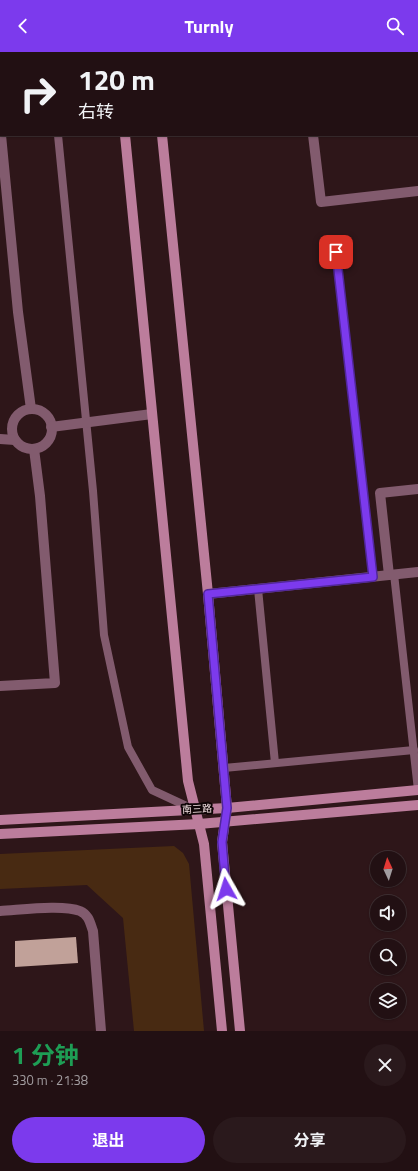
<!DOCTYPE html>
<html lang="zh">
<head>
<meta charset="utf-8">
<style>
	body { margin:0; font-family:"Titillium Web","Noto Sans SC",sans-serif; background:#2a191c; color:#f1f3f6; height:100vh; display:flex; flex-direction:column; font-size:15px; white-space:nowrap }
	* { box-sizing:border-box; margin:0 }
	p { font-size:13px; color:#a29da0 }
	.icon { flex:none; width:22px; height:22px; fill:none; stroke:currentColor; stroke-width:2; stroke-linecap:round; stroke-linejoin:round }
	.map { position:relative; height:979px; overflow:hidden }
	.details { display:flex; flex-direction:column; background:#221013; flex:1 }
	.details>* { flex:none }
	.top-card { position:absolute; left:0px; top:0px; width:418px; height:84px; box-shadow:0 1px 3px #0004,0 0 0 1px #3f3033; background:#221013; color:#f1f3f6; overflow:hidden }
	.needle { width:26px; rotate:356deg }
	.buttons { position:absolute; left:370px; top:799px; display:grid; gap:8px }
	.buttons a { display:grid; place-items:center; width:36px; height:36px; border-radius:50%; background:#221013; box-shadow:0 1px 3px #0004,0 0 0 1px #3f3033; font-size:20px }
	.pin { position:absolute; display:grid; place-items:center; width:34px; height:34px; color:#fff; margin:-17px; border-radius:8px; box-shadow:0 2px 6px #0006 }
	.me { position:absolute; width:44px; margin:-22px; rotate:354deg; stroke-linejoin:round; filter:drop-shadow(0 0 3px #0008) }
	.turn { display:flex; align-items:center; gap:14px; height:84px; padding:0 12px; font-size:18px }
	.turn .icon { width:52px; height:52px; stroke-width:2.5 }
	.turn b { display:block; font-size:28px; line-height:34px }
	.round { display:grid; place-items:center; flex:none; width:42px; height:42px; border-radius:21px; background:#2a191c }
	.summary { display:flex; align-items:center; justify-content:space-between; height:68px; padding:0 12px }
	h1 { font-size:24px; font-weight:700; line-height:30px; color:#1e9e55 }
	.primary-button { display:flex; gap:8px; margin-top:auto; padding:8px 12px }
	.primary-button a { flex:1; height:46px; border-radius:24px; background:#7c3aed; color:#fff; font-size:16px; font-weight:700; line-height:46px; text-align:center }
	.primary-button a+a { background:#2a191c; color:#f1f3f6 }
	header { display:flex; justify-content:space-between; align-items:center; height:52px; padding:0 12px; background:#7c3aed; color:#fff; font-size:18px; font-weight:700 }
	.map>svg:first-child { display:block }
	.green { fill:#482a12 }
	.building { fill:#c1a199 }
	.lines { fill:none; stroke-linecap:round; stroke-linejoin:round }
	.lane { stroke:#825b6e; stroke-width:8 }
	.street { stroke:#825b6e; stroke-width:10 }
	.secondary { stroke:#bc7d9c; stroke-width:10 }
	.route-casing { stroke:#51269a; stroke-width:10 }
	.route { stroke:#7c3aed; stroke-width:7 }
	.labels { text-anchor:middle; dominant-baseline:central; stroke-width:4; stroke-linejoin:round; paint-order:stroke }
	.street-label { font-size:10px; fill:#f4e1e3; stroke:#0f0506 }
</style>
</head>
<body>
<header><svg class="icon" aria-label="back" viewBox="0 0 24 24"><path d="M15 5l-7 7 7 7"/></svg>Turnly<svg class="icon" aria-label="search" viewBox="0 0 24 24"><circle cx="10" cy="10" r="6"/><path d="M15 15l6 6"/></svg></header>
<div class="map">
<svg width="418" height="979" viewBox="0 0 418 979">
	<rect width="100%" height="100%" fill="#2e1619"/>
	<path class="green" d="M174 794 183 801 189 812 204 979H134L123 866 87 833 0 837V802Z"/>
	<path class="building" d="M76 885 78 911 15 915V889Z"/>
	<g class="lines">
		<g class="lane">
			<path d="M50 0V1"/>
			<path d="M58 83 93 439 104 583 128 695 152 738 195 758"/>
			<path d="M336 200 373 525"/>
			<path d="M394 522 418 738"/>
			<path d="M258 537 275 711"/>
			<path d="M224 716 414 698"/>
		</g>
		<g class="street">
			<path d="M304 0V1"/>
			<path d="M0 71 1 82"/>
			<path d="M1 83 18 260 31 357"/>
			<path d="M313 83 321 150 418 139"/>
			<circle cx="32" cy="377" r="20"/>
			<path d="M51 375 152 362"/>
			<path d="M0 387 15 388"/>
			<path d="M389 523 380 441 418 437"/>
			<path d="M208 542 418 520"/>
			<path d="M0 634 55 631 40 444 34 397"/>
			<path d="M0 859C20 858 63 852 80 859 89 863 90 871 93 879L101 979"/>
		</g>
		<g class="secondary">
			<path d="M116 0V1"/>
			<path d="M153 0V1"/>
			<path d="M125 83 188 729 204 792 222 979"/>
			<path d="M162 83 208 542 227 756 222 790 240 979"/>
			<path d="M0 768 227 756 418 738"/>
			<path d="M0 782 199 772 418 753"/>
		</g>
	</g>
	<g class="lines">
		<g class="route-casing">
			<path id="route" d="M226 837 222 790 227 756 208 542 373 525 336 200"/>
		</g>
		<use href="#route" class="route"/>
	</g>
	<g class="labels">
		<g class="street-label">
			<text transform="translate(197 757) rotate(-3)">南三路</text>
		</g>
	</g>
</svg>
<div class="buttons">
<a><svg class="needle" viewBox="-14 -14 28 28"><path d="M0-13l5 13h-10z" fill="#e53935"/><path d="M0 13l5-13h-10z" fill="#a29da0"/></svg></a>
<a><svg class="icon" aria-label="sound" viewBox="0 0 24 24"><path d="M4 9h4l5-4v14l-5-4H4zM17 9q2 3 0 6"/></svg></a>
<a><svg class="icon" aria-label="search" viewBox="0 0 24 24"><circle cx="10" cy="10" r="6"/><path d="M15 15l6 6"/></svg></a>
<a><svg class="icon" aria-label="layers" viewBox="0 0 24 24"><path d="M12 4l9 5-9 5-9-5zM3 14l9 5 9-5"/></svg></a>
</div>
<div class="pin" style="left:336px;top:200px;background:#d93025"><svg class="icon" aria-label="arrive" viewBox="0 0 24 24"><path d="M6 21V4h12l-3 4 3 4H6"/></svg></div>
<svg class="me" style="left:226px;top:837px" viewBox="-20 -20 40 40"><path d="M0-17L14 15 0 8-14 15z" fill="#7c3aed" stroke="#fff" stroke-width="4"/></svg>
<div class="top-card">
<div class="turn"><svg class="icon" aria-label="right" viewBox="0 0 24 24"><path d="M7 20v-9h11M14 6l5 5-5 5"/></svg><div><b>120 m</b>右转</div></div>
</div>
</div>
<section class="details">
<div class="summary"><div><h1>1 分钟</h1><p>330 m · 21:38</p></div><a class="round"><svg class="icon" aria-label="close" viewBox="0 0 24 24"><path d="M6 6l12 12M18 6L6 18"/></svg></a></div>
<div class="primary-button"><a>退出</a><a>分享</a></div>
</section>
</body>
</html>
